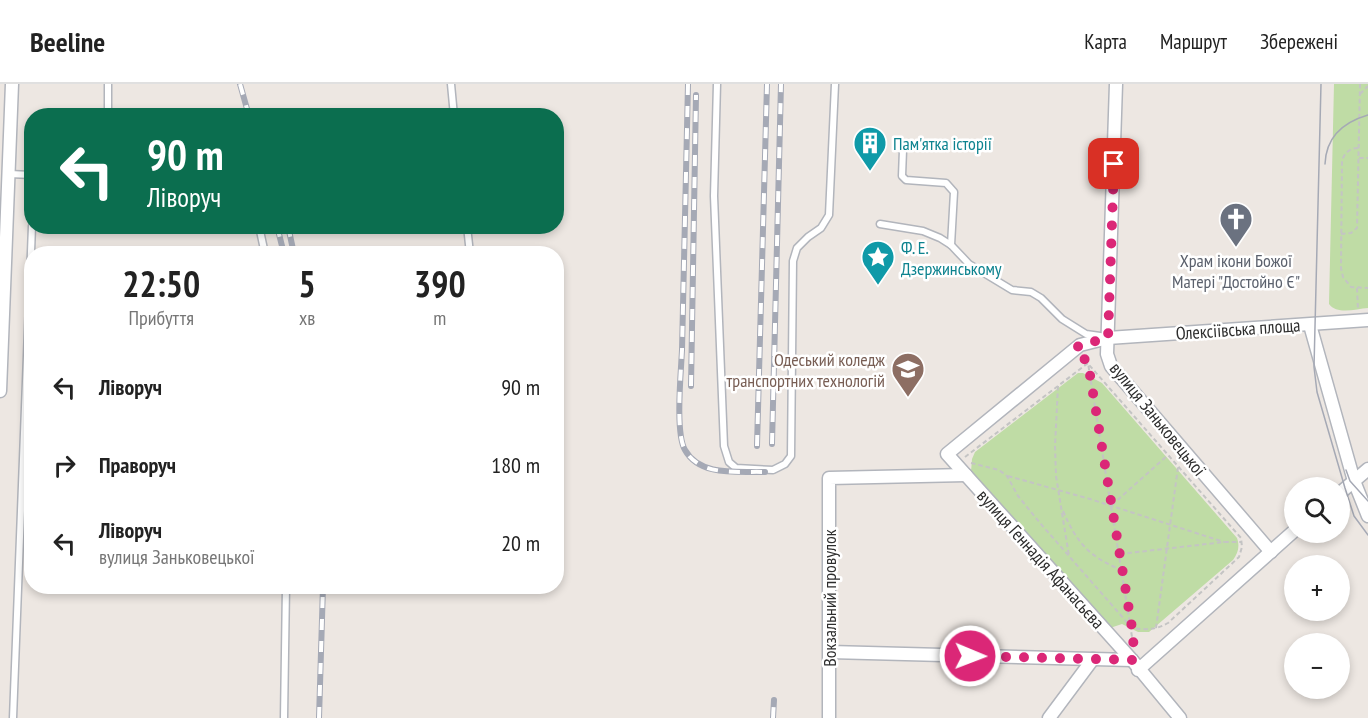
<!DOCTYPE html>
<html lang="uk">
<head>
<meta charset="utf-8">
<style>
	body { margin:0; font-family:"PT Sans Narrow",sans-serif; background:#f6f6f6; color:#222; height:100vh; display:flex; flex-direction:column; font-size:22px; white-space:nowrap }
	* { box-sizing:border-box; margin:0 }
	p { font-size:20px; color:#767676 }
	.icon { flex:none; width:33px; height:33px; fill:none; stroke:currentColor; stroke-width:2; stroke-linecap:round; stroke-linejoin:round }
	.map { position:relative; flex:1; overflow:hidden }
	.panel { position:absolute; left:24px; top:162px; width:540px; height:348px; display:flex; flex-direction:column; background:#fff; border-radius:24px; box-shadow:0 3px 9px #0003 }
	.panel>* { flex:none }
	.hud { position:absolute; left:24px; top:24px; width:540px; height:126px; border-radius:24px; box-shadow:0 3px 9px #0003; background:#0b6e4f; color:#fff; overflow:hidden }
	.fabs { position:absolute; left:1284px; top:393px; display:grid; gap:12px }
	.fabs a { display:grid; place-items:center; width:66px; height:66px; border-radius:50%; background:#fff; box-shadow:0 3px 9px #0003; font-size:30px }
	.pin { position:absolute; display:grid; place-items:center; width:51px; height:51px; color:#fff; margin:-26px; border-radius:12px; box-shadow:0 3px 9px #0006 }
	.me { position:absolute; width:66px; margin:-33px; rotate:91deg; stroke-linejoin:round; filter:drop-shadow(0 0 4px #0008) }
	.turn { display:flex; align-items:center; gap:21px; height:126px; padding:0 24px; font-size:27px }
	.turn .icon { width:78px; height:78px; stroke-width:2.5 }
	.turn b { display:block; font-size:42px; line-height:51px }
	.eta { display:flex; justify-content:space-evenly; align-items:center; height:102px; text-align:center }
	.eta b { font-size:36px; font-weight:600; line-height:42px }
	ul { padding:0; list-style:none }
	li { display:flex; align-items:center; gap:18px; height:78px; padding:0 24px }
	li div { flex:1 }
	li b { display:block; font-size:22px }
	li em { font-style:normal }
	header { display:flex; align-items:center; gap:36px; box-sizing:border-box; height:84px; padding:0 30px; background:#fff; border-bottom:2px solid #e0e0e0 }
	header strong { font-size:28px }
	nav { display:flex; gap:33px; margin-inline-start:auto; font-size:21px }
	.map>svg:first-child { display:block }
	.green { fill:#bfdca5 }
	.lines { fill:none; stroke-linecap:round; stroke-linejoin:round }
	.lane-casing { stroke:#b2b5bc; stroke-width:9 }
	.street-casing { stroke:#b2b5bc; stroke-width:15 }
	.path { stroke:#c4c4c4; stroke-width:2; stroke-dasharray:4.5 3; stroke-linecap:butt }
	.lane { stroke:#fff; stroke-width:6 }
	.street { stroke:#fff; stroke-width:12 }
	.tram { stroke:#a5a9b5; stroke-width:1.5 }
	.rail-casing { stroke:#a5a9b5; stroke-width:6 }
	.rail { stroke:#fff; stroke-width:4; stroke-dasharray:11; stroke-linecap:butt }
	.route { stroke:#db2777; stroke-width:10; stroke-dasharray:0 18 }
	.labels { text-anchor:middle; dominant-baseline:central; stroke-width:5; stroke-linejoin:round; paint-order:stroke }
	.culture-label { font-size:18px; fill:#0d838f; stroke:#fff; text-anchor:start }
	.worship-label { font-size:18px; fill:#5b616d; stroke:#fff }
	.street-label { font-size:18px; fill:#2d2d2d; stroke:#fff }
	.education-label { font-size:18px; fill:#785e54; stroke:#fff; text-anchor:end }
</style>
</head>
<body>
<header>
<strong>Beeline</strong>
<nav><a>Карта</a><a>Маршрут</a><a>Збережені</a></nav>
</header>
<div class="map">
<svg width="1368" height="634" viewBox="0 0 1368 634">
	<rect width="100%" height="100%" fill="#ede7e2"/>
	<g class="green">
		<path d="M1334 0H1368V224C1356 225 1337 231 1329 220Z"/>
		<path d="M1078 289H1083L1102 299 1237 454C1240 463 1238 469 1233 476L1149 548H1138L1122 540 1110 544 971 388 972 375 975 368Z"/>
	</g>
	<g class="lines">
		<g class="lane-casing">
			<g id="lane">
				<path d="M451 0 454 32"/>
				<path d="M717 0 714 112 724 362 729 378 736 384 773 386 785 380 791 372 793 177 797 164 808 153 821 144 829 131 835 0"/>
				<path d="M108 32V0"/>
				<path d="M903 66 902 92 906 96 946 99 954 108 951 161"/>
				<path d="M9 90 32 91"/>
				<path d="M880 140 923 147 940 154 951 161 969 180 1012 206 1031 208 1041 214 1062 235 1086 250 1100 252"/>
				<path d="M259 142 265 170"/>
				<path d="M467 142 470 170"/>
				<path d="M13 634 32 142"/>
				<path d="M284 634 286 502"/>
			</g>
		</g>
		<g class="street-casing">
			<g id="street">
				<path d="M1116 0 1107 270 1111 282 1271 468"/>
				<path d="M1310 241 1354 397 1368 432"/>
				<path d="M0 307 12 0"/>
				<path d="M1340 409 1368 385"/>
				<path d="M830 568 1132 576"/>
				<path d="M1138 586 1294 447"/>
				<path d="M829 634V394L966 391"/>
				<path d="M1049 634 1093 575"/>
				<path d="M1180 634 1132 576 947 370 1080 261 1108 254 1368 236"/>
			</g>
		</g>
		<g class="path">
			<path d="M1360 10 1368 2"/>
			<path d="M1358 64C1350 64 1344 69 1342 77L1341 184 1343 193 1351 203 1368 204"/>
			<path d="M1359 74H1368"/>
			<path d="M1341 150 1351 149 1357 144 1360 0"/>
			<path d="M1357 204 1358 226"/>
			<path d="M1058 302 1055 362 1056 392 1069 472"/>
			<path d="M965 373 1088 279 1133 559"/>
			<path d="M971 379 999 386 1007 392 1018 412 1040 439 1132 544C1146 546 1156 546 1168 539L1239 473 1242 463 1241 454 1083 274"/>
			<path d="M1008 392 1090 415 1224 458"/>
			<path d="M1112 421 1168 371"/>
			<path d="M1063 427C1077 459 1089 473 1122 486"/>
			<path d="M1120 470 1224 458H1242"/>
			<path d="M1156 544 1178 383"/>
		</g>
		<use href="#lane" class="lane"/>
		<use href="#street" class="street"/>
		<g class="tram">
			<path d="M1321 0 1314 283 1317 308 1345 404 1354 432 1368 451"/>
			<path d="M1325 80C1326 53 1344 38 1368 31"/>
			<path d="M1346 386 1350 397 1368 417"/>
		</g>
		<g class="rail-casing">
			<g id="rail">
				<path d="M240 0 249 32"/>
				<path d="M688 0C686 89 684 177 682 266 681 288 675 349 685 366 700 393 738 387 765 388"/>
				<path d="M277 142 284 170"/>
				<path d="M288 142 294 170"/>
				<path d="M691 302 696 11"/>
				<path d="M772 360 781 0"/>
				<path d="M757 362 767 0"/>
				<path d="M319 634 323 502"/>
				<path d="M773 634 774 616"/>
			</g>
		</g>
		<use href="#rail" class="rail"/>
	</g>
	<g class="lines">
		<path class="route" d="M970 572 1132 576 1134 566 1132 544 1088 279 1075 265 1080 261 1108 254 1114 80"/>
	</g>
	<defs>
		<g id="building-pin" transform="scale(1.725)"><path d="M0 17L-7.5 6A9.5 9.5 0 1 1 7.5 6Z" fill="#0f9aa8" stroke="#fff"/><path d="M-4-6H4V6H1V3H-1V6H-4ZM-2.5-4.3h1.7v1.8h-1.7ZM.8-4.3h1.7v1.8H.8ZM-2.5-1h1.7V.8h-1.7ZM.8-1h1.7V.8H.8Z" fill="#fff"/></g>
		<g id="church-pin" transform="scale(1.725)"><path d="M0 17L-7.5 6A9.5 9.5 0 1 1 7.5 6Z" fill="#6b7280" stroke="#fff"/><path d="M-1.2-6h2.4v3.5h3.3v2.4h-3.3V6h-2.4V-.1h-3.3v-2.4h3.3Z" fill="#fff"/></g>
		<g id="sight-pin" transform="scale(1.725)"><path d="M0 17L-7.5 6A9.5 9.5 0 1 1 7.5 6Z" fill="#0f9aa8" stroke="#fff"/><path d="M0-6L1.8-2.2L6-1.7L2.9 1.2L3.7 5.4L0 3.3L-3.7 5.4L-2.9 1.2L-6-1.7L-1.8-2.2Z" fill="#fff"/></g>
		<g id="university-pin" transform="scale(1.725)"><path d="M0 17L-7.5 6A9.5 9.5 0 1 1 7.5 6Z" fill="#8d6e63" stroke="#fff"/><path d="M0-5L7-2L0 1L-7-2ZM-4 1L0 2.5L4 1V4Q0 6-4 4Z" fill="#fff"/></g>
	</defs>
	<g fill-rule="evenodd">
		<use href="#building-pin" x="870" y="59"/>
		<use href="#church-pin" x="1236" y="135"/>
		<use href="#sight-pin" x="878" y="173"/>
		<use href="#university-pin" x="908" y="285"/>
	</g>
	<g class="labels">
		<g class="culture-label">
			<text x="893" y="59">Пам'ятка історії</text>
			<text x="901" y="163">Ф. Е.<tspan x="901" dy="21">Дзержинському</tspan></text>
		</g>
		<g class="worship-label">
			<text x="1236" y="176">Храм ікони Божої<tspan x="1236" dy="21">Матері "Достойно Є"</tspan></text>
		</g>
		<g class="street-label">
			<text transform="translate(1238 245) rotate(-4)">Олексіївська площа</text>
			<text transform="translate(1158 335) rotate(51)">вулиця Заньковецької</text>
			<text transform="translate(1041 475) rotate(48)">вулиця Геннадія Афанасьєва</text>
			<text transform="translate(829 514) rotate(-90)">Вокзальний провулок</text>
		</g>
		<g class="education-label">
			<text x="885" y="275">Одеський коледж<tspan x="885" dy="21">транспортних технологій</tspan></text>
		</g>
	</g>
</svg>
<div class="fabs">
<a><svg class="icon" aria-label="search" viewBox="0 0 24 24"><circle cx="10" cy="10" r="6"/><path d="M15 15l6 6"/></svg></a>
<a>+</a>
<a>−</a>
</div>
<div class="pin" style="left:1114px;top:80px;background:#d93025"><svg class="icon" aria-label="arrive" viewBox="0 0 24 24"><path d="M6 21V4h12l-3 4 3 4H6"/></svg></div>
<svg class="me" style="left:970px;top:572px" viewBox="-20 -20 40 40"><circle r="17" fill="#db2777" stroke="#fff" stroke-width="3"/><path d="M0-11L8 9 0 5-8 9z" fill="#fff"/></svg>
<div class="hud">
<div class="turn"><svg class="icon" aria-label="left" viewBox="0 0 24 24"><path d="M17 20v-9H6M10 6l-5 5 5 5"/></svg><div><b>90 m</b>Ліворуч</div></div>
</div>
<section class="panel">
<div class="eta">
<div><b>22:50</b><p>Прибуття</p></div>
<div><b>5</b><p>хв</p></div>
<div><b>390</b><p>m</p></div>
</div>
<ul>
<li><svg class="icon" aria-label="left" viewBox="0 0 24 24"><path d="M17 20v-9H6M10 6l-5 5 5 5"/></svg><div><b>Ліворуч</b></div><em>90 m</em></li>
<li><svg class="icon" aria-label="right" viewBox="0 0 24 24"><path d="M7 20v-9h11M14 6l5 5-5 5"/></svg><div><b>Праворуч</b></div><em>180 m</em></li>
<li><svg class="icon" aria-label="left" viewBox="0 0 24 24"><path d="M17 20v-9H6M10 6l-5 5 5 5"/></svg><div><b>Ліворуч</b><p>вулиця Заньковецької</p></div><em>20 m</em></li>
</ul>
</section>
</div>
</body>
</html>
